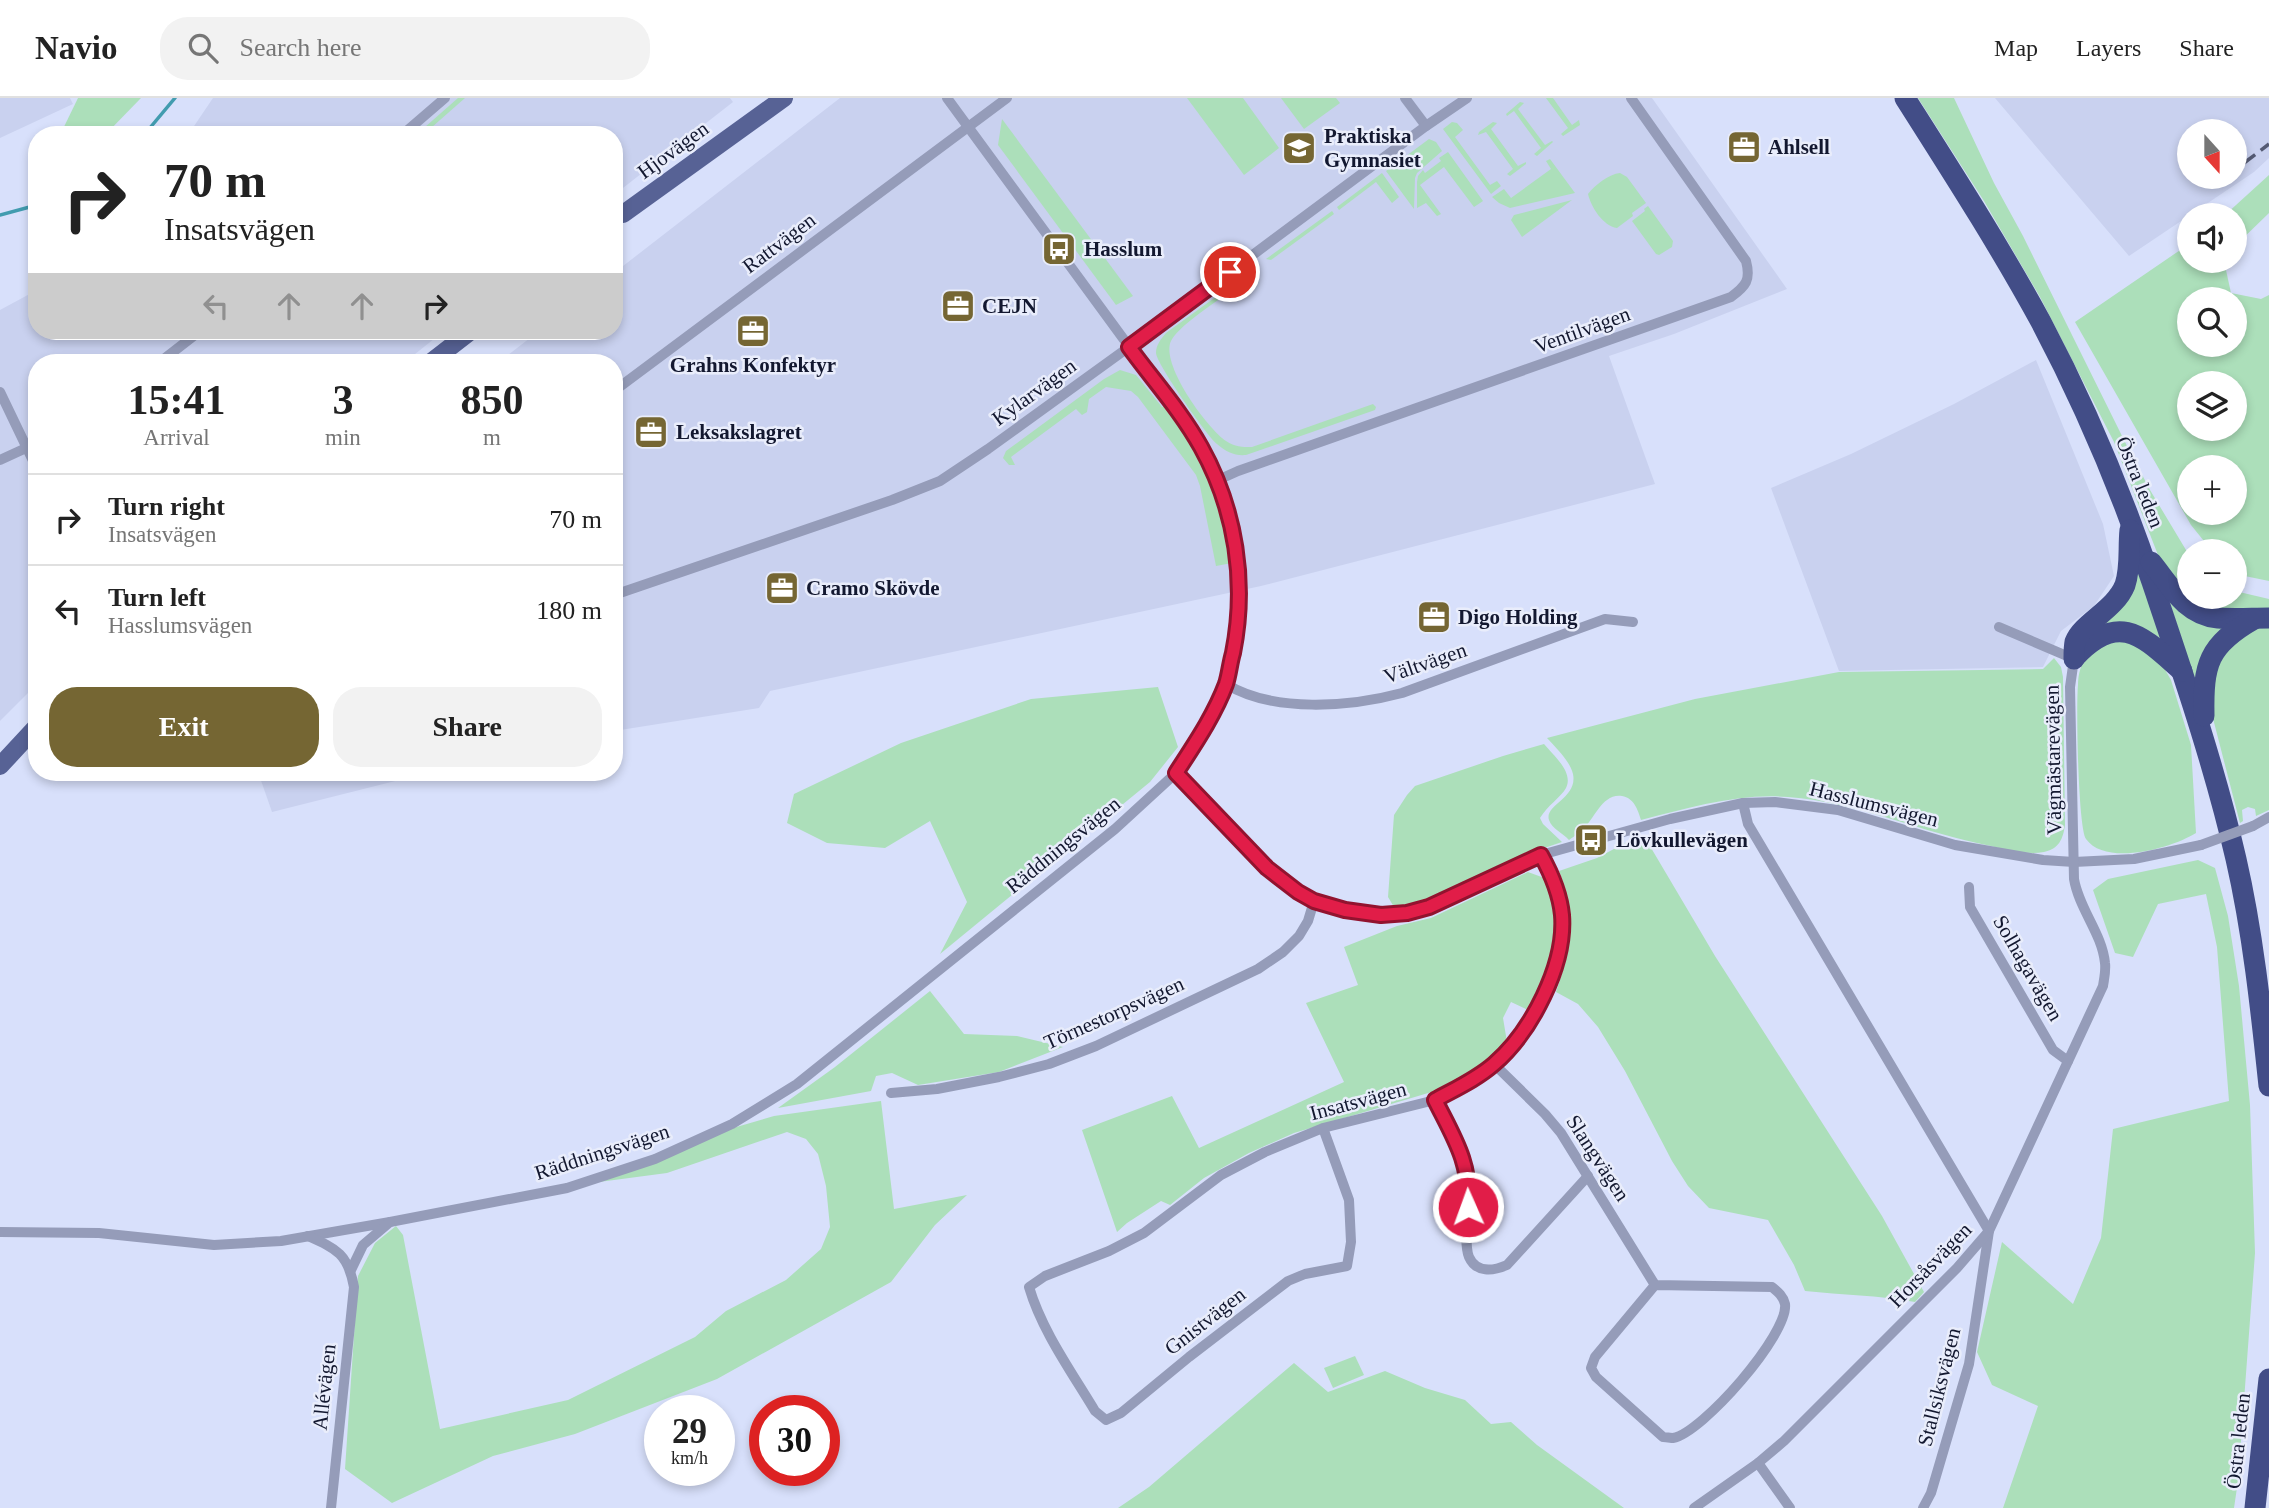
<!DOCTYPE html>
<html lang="en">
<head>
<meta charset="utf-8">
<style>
	body { margin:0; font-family:"Times New Roman",serif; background:#f2f2f2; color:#222; height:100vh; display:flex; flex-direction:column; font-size:26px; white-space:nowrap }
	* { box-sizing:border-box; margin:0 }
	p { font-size:23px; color:#767676 }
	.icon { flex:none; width:38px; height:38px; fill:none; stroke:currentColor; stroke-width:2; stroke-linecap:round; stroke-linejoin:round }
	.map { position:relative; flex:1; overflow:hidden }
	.side { position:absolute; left:28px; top:256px; width:595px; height:427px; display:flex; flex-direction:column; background:#fff; border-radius:28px; box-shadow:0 4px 10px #0003 }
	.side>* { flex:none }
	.guide { position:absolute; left:28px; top:28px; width:595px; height:214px; border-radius:28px; box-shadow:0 4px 10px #0003; background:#fff; color:#222; overflow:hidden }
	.needle { width:46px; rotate:159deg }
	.fabs { position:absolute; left:2177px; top:21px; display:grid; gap:14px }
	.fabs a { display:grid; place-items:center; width:70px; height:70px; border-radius:50%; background:#fff; box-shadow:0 4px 10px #0003; font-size:35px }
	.speed { position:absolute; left:644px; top:1297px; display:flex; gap:14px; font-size:35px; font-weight:700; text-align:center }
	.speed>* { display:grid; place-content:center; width:91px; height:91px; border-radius:50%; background:#fff; box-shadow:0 4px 10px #0003; line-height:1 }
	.speed small { font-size:18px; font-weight:400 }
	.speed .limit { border:10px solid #d22; background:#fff; color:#111 }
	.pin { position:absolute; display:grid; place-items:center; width:60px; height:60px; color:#fff; margin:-30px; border:4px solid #fff; border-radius:50%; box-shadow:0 2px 7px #0007 }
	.me { position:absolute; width:77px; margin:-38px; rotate:358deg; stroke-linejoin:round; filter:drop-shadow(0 0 5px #0008) }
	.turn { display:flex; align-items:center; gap:24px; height:147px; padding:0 21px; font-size:32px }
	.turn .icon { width:91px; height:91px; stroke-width:2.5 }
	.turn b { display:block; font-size:49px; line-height:60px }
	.lanes { display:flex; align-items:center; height:66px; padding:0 21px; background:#0003; justify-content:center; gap:35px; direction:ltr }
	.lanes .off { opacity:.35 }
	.eta { display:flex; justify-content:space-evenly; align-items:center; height:119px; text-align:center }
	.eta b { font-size:42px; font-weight:700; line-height:49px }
	.cta { display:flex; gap:14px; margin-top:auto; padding:14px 21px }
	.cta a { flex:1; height:80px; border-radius:28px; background:#756633; color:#fff; font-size:28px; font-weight:700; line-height:80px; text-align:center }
	.cta a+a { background:#f2f2f2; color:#222 }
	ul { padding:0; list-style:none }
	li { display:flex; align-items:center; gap:21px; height:91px; padding:0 21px; border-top:2px solid #e0e0e0 }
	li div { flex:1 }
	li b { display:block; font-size:26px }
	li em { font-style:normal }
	header { display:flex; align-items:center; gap:42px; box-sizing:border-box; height:98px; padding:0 35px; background:#fff; border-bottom:2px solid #e0e0e0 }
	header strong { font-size:33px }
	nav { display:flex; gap:38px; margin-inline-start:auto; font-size:24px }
	.search { width:490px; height:63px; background:#f2f2f2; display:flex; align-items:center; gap:18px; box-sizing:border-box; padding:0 24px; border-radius:28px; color:#767676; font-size:26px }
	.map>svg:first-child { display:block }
	.built { fill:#c9d1ef; fill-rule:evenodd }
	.green { fill:#acdfba; fill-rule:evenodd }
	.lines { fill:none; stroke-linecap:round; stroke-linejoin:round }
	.stream { stroke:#429caf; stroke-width:3.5 }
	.street { stroke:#959cb9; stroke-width:10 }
	.primary { stroke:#576295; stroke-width:18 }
	.highway { stroke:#424d87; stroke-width:21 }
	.rail { stroke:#555b74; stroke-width:3.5; stroke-dasharray:14 7; stroke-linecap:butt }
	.street-bridge { stroke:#959cb9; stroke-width:10 }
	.route-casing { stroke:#92132f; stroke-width:18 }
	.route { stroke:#e11d48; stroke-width:12 }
	.labels { text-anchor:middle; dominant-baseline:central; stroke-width:5; stroke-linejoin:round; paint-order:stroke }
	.poi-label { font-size:21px; font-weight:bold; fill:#131830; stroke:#e9edfb; text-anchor:start }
	.street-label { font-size:21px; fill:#131830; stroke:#e9edfb }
</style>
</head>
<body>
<header>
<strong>Navio</strong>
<div class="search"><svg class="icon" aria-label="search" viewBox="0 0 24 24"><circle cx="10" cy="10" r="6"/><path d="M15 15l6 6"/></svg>Search here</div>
<nav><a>Map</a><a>Layers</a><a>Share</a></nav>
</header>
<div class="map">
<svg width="2269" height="1410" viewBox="0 0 2269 1410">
	<rect width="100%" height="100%" fill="#d8e0fb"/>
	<g class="built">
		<path d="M0 0H70L73 6 0 40Z"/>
		<path d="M213 0H730L733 4 614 97V37H188Z"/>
		<path d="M840 0H1652L1787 191 1674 236 1609 258 1655 386 1261 488 770 593 759 610 614 633V264H499L539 233H614V175Z"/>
		<path d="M1995 0H2269V60L2254 74 2129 158ZM2235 33V79H2189V33Z"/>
		<path d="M37 192V233H444L405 264H37V586L0 623V212Z"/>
		<path d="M2036 262 2103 426 2114 478 2094 508 2061 533 2043 569 1839 573 1771 390 1851 356 1954 306Z"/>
		<path d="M258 674H431L272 714Z"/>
	</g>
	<g class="green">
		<path d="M78 0H141L105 37H60Z"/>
		<path d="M458 0H465L423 37H416Z"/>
		<path d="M1187 0H1243L1279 50 1244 77Z"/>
		<path d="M1281 0H1336L1340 5 1304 31Z"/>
		<path d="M1546 0H1553L1572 27 1579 22 1580 27 1563 38 1561 36 1568 30Z"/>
		<path d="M1918 0H1954L1994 85 2023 138 2125 344 2150 392 2189 457V499H2235V493L2269 501V511L2218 514 2187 500 2158 457 2114 344 2040 199 1984 103Z"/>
		<path d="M1520 4 1524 5 1518 11 1545 47 1552 43 1553 44 1537 58 1534 56 1541 50 1514 13 1507 18 1506 16Z"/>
		<path d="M1002 21 1133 198 1116 207 998 47Z"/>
		<path d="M1452 24 1457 25 1463 32 1455 39 1490 87 1497 83 1501 88 1491 96 1443 31Z"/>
		<path d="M1493 24 1497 25 1491 31 1518 68 1526 64V66L1510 78 1507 76 1513 71 1486 34 1478 37 1479 34Z"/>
		<path d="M1429 41 1436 44 1442 53 1417 75 1415 80 1414 111 1386 73Z"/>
		<path d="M1448 54 1483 103 1474 109 1444 69 1420 87 1441 116 1437 118 1426 105 1417 110V84L1418 78 1423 72 1425 75 1441 63 1439 60Z"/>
		<path d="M1550 61 1575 95 1510 110 1499 105 1492 99 1504 91 1511 100 1551 71 1546 63Z"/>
		<path d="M1382 75 1399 99 1392 105 1376 84 1339 112 1337 109Z"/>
		<path d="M1620 75 1627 79 1646 105 1632 115 1633 118 1617 130C1603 128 1591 109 1588 96 1595 87 1609 76 1620 75Z"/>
		<path d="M2269 77V115L2235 148V117H2225Z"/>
		<path d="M1572 102 1522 139 1511 122 1514 117Z"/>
		<path d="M1648 108 1673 143 1672 149 1659 157 1656 156 1632 123 1645 113 1644 111Z"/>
		<path d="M1332 113 1334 116 1271 162 1266 161Z"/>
		<path d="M2189 146V163H2224L2231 195 2261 201 2269 197V483L2235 476V453H2212L2191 427 2075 224ZM2189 201H2235V247H2189ZM2189 285H2235V331H2189ZM2189 369H2235V415H2189Z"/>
		<path d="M1246 177V182C1229 196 1180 225 1171 243 1160 266 1207 330 1226 343 1235 349 1242 349 1252 349L1373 306 1376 309 1375 312 1246 357C1235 358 1226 354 1217 346 1207 338 1156 265 1156 255 1156 247 1161 241 1166 235Z"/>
		<path d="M1120 272 1136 277 1162 309 1166 307C1203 361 1223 400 1232 465L1216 468 1200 388 1196 377 1138 299 1131 293 1106 289 1089 301 1087 314 1082 317 1076 311 1011 359 1015 367H1009L1003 360 1006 353 1104 281Z"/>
		<path d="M2135 466 2164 546 2081 541Z"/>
		<path d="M2168 499 2233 525 2197 589Z"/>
		<path d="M2269 528V712L2256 718 2255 711 2248 709 2242 712 2243 723 2240 725 2209 605 2213 567 2245 532Z"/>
		<path d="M2121 539 2160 563 2171 582 2191 647 2196 735C2172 750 2106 769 2086 741 2078 729 2076 607 2078 587 2078 577 2081 564 2088 557 2095 549 2111 544 2121 539Z"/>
		<path d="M2054 560 2061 569 2063 579 2065 727C2063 741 2059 751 2044 754 2027 757 2007 752 1991 748 1922 735 1858 704 1788 699 1738 695 1689 710 1641 722 1638 712 1634 700 1622 698 1602 695 1595 721 1582 732 1578 736 1573 739 1569 742 1563 735 1552 731 1549 722 1544 707 1578 700 1573 676 1570 663 1556 650 1547 640L1695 601 1839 574 2043 571Z"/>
		<path d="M1158 589 1178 649 1150 684 940 856 967 804 930 723 885 750 827 745 787 725 794 696 901 645 1031 601Z"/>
		<path d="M1544 646C1553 657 1574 674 1566 690 1561 699 1547 708 1540 720L1543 726 1562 744C1541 751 1520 758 1501 767 1465 785 1433 803 1394 809L1388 799 1394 717 1407 697 1415 688 1503 658Z"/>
		<path d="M1644 738 1715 858 1882 1118 1924 1194 1915 1204C1878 1197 1842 1197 1805 1193L1794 1167 1768 1122 1709 1110 1688 1088 1672 1063 1625 973 1598 929 1578 906 1556 894C1572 847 1577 821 1559 773L1597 760 1627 744Z"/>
		<path d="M2198 762 2215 770 2228 818 2239 888 2250 1007 2255 1155 2238 1383 2234 1410H2003L2038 1308 1992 1287 1977 1254 2002 1144 2073 1206 2101 1140 2113 1031 2229 1003 2217 849 2206 796 2158 806 2133 859 2115 855 2093 792 2108 781Z"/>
		<path d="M1528 774 1547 781C1564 827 1550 870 1530 913L1511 904 1503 920 1507 944 1482 967 1445 990 1294 1035 1249 1055 1204 1080 1170 1107 1161 1103 1127 1125 1117 1134 1082 1032 1172 998 1199 1050 1344 984 1306 905 1358 887 1344 849 1397 828 1431 820Z"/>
		<path d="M930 893 964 936 1017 938 1063 949 999 974 918 987 892 975 876 978 871 993 778 1010 835 969Z"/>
		<path d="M881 1003 894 1111 967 1097 935 1127 891 1184 717 1281 575 1336 493 1358 392 1405 345 1371 358 1178 375 1145 396 1128 403 1137 440 1331 568 1302 695 1239 726 1213 786 1182 821 1151 830 1129 826 1088 818 1056 806 1041 787 1034 667 1075 599 1084 733 1030 774 1018Z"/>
		<path d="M1355 1258 1364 1277 1333 1290 1324 1270Z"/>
		<path d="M1294 1265 1328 1294 1385 1273 1425 1290 1465 1302 1491 1326 1511 1324 1537 1347 1624 1410H1118L1149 1389Z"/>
	</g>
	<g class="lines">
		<g class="stream">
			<path d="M144 37 175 0"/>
			<path d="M0 117 37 107"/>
		</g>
		<g class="street">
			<path d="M1405 0 1426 28"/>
			<path d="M402 37 445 0"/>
			<path d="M160 264 200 233"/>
			<path d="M614 293 1007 0"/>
			<path d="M0 294 37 371"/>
			<path d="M0 362 37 345"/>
			<path d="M1218 382 1238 373 1731 199C1746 188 1751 182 1746 163L1631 0"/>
			<path d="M614 497 892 402 940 383 988 351 1129 249 1426 28 1467 0"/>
			<path d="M1226 586C1273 615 1350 609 1402 595L1605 521 1633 524"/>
			<path d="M1176 675 1267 770 1298 794 1314 803 1345 812 1381 817 1407 815 1429 809 1541 757 1670 721 1743 705 1775 704 1838 712 1955 747 2043 762 2074 764 2134 761 2201 747"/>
			<path d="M1743 705 1748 726 1989 1133 1969 1266 1931 1395 1923 1410"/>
			<path d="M2253 728 2269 719"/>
			<path d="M1969 789 1970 809 2053 952 2068 963"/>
			<path d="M1494 966 1545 1016 1561 1035 1655 1187 1595 1259 1591 1270 1596 1279 1663 1339C1664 1339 1672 1340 1673 1340 1702 1335 1789 1236 1785 1206 1783 1198 1778 1194 1772 1189L1655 1187"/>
			<path d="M891 995 937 991 999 979 1049 966 1096 948 1258 871 1283 854 1299 838 1308 823 1314 803"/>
			<path d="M1435 1002C1446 1024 1462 1048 1467 1072 1471 1095 1462 1143 1469 1159 1476 1175 1493 1173 1507 1167L1588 1078"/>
			<path d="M1323 1030 1349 1102 1351 1144 1347 1168 1305 1176 1288 1183 1189 1259 1121 1315 1106 1322 1095 1313C1071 1273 1042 1233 1029 1189L1045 1178 1109 1153 1144 1135 1221 1077 1265 1054 1323 1030 1435 1002 1494 966 1513 947 1531 922 1546 894 1555 867 1562 819 1558 794 1541 757"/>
			<path d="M0 1134 99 1135 214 1147 281 1143 390 1124 567 1090 655 1061 732 1026 797 986 1115 731 1176 675 1199 639 1226 586 1236 539 1240 500 1239 474 1233 433 1218 382 1200 347 1177 314 947 0"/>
			<path d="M308 1138C337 1151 348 1156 354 1189L331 1410"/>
			<path d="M351 1172 363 1147 390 1124"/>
			<path d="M1758 1365 1790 1410"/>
			<path d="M1694 1410 1758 1365 1784 1343 1957 1170 1989 1133 2103 888C2104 881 2106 873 2105 865 2102 835 2079 811 2074 781L2070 589 2074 561 1999 529"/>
		</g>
		<g class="primary">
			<path d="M623 116 784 0"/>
			<path d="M431 264 471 233"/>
			<path d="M0 668 37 628"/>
		</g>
		<g class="highway">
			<path d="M1905 0C1952 74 1999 147 2041 224 2085 307 2122 395 2152 484 2183 576 2214 666 2236 761 2253 835 2261 912 2269 988"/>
			<path d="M2151 464C2170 487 2185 517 2218 520 2235 521 2252 520 2269 520"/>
			<path d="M2075 559C2120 511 2144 540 2182 573"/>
			<path d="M2074 561C2074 556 2074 549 2075 544 2082 525 2115 512 2125 487 2131 469 2128 450 2130 432"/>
			<path d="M2204 618C2203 566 2208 547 2254 521"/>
			<path d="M2255 1410 2269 1281"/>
		</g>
		<path class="rail" d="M2244 65 2269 46"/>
		<path class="street-bridge" d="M2201 747 2253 728"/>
	</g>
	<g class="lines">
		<g class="route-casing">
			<path id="route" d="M1230 174 1129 249C1153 282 1181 313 1201 349 1236 412 1247 485 1233 555 1230 565 1229 577 1226 586 1214 618 1194 647 1176 675L1267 770 1298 794 1314 803 1345 812 1381 817 1407 815 1429 809 1541 757C1551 775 1560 796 1562 817 1566 867 1531 934 1494 966 1477 981 1455 991 1435 1002 1454 1040 1471 1065 1468 1109"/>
		</g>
		<use href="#route" class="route"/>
	</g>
	<defs>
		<g id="office-square" transform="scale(1.75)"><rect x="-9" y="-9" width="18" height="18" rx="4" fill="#756633" stroke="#e9edfb"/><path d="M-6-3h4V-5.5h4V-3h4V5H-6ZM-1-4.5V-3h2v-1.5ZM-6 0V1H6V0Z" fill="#fff"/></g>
		<g id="school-square" transform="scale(1.75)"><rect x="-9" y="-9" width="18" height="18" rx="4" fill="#756633" stroke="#e9edfb"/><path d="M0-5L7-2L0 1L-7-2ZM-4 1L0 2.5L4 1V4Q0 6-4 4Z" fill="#fff"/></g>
		<g id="bus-square" transform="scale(1.75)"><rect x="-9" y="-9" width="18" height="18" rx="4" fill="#756633" stroke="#e9edfb"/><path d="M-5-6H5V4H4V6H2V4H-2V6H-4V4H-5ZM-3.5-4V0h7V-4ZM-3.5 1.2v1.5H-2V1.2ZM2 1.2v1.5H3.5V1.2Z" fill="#fff"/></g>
	</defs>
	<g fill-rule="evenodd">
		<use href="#office-square" x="1744" y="49"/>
		<use href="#school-square" x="1299" y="50"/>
		<use href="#bus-square" x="1059" y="151"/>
		<use href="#office-square" x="958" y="208"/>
		<use href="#office-square" x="753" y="233"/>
		<use href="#office-square" x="651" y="334"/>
		<use href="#office-square" x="782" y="490"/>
		<use href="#office-square" x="1434" y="519"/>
		<use href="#bus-square" x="1591" y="742"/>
	</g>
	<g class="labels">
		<g class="poi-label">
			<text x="1324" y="38">Praktiska<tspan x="1324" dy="24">Gymnasiet</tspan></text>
			<text x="1768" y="49">Ahlsell</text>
			<text x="1084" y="151">Hasslum</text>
			<text x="982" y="208">CEJN</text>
			<text x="753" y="267" text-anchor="middle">Grahns Konfektyr</text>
			<text x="676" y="334">Leksakslagret</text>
			<text x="806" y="490">Cramo Skövde</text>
			<text x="1458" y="519">Digo Holding</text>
			<text x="1616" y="742">Lövkullevägen</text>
		</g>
		<g class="street-label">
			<text transform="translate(673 52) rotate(-36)">Hjovägen</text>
			<text transform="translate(779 145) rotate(-37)">Rattvägen</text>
			<text transform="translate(1582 232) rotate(-20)">Ventilvägen</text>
			<text transform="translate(1034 294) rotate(-36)">Kylarvägen</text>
			<text transform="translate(2140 384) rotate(68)">Östra leden</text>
			<text transform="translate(1425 565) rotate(-19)">Vältvägen</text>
			<text transform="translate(2053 662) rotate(-91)">Vägmästarevägen</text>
			<text transform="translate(1874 706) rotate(14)">Hasslumsvägen</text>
			<text transform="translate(1063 747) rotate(-39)">Räddningsvägen</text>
			<text transform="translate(2028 870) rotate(60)">Solhagavägen</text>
			<text transform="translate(1114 915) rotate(-24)">Törnestorpsvägen</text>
			<text transform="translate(1358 1003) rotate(-15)">Insatsvägen</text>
			<text transform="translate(602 1054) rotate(-18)">Räddningsvägen</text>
			<text transform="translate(1598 1060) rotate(57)">Slangvägen</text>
			<text transform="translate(1930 1167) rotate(-46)">Horsåsvägen</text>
			<text transform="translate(1205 1223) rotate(-38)">Gnistvägen</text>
			<text transform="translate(324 1289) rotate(-84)">Allévägen</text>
			<text transform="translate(1939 1289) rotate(-76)">Stallsiksvägen</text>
			<text transform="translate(2238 1343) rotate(-84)">Östra leden</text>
		</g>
	</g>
</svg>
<div class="fabs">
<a><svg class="needle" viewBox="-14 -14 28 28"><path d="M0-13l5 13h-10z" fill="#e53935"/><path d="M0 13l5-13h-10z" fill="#767676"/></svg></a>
<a><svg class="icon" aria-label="sound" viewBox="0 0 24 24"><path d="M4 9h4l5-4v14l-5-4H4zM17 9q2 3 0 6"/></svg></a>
<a><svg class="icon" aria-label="search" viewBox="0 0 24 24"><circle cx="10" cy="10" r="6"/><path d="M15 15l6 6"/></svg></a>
<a><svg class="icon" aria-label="layers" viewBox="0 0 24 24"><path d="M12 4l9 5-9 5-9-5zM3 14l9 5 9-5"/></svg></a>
<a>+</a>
<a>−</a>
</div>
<div class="speed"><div>29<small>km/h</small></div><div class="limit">30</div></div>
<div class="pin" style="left:1230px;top:174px;background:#d93025"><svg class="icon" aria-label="arrive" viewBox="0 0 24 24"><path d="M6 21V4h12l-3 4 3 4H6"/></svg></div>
<svg class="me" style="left:1468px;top:1109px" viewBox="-20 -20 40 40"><circle r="17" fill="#e11d48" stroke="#fff" stroke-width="3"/><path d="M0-11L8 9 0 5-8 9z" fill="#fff"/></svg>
<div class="guide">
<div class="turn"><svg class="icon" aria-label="right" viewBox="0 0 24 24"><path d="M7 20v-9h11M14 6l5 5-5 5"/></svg><div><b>70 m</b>Insatsvägen</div></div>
<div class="lanes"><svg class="icon off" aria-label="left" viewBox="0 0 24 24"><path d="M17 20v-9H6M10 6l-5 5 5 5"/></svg><svg class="icon off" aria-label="ahead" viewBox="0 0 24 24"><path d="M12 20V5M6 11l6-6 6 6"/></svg><svg class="icon off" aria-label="ahead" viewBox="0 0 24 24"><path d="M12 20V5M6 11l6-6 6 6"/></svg><svg class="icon" aria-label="right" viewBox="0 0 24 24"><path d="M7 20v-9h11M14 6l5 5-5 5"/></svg></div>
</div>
<section class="side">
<div class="eta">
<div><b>15:41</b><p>Arrival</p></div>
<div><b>3</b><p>min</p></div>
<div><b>850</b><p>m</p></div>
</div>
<ul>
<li><svg class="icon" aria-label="right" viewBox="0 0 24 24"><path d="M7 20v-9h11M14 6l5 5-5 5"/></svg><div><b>Turn right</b><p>Insatsvägen</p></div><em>70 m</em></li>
<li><svg class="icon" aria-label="left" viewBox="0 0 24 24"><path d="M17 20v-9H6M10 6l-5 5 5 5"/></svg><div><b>Turn left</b><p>Hasslumsvägen</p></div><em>180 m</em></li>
</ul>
<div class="cta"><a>Exit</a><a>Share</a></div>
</section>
</div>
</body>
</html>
